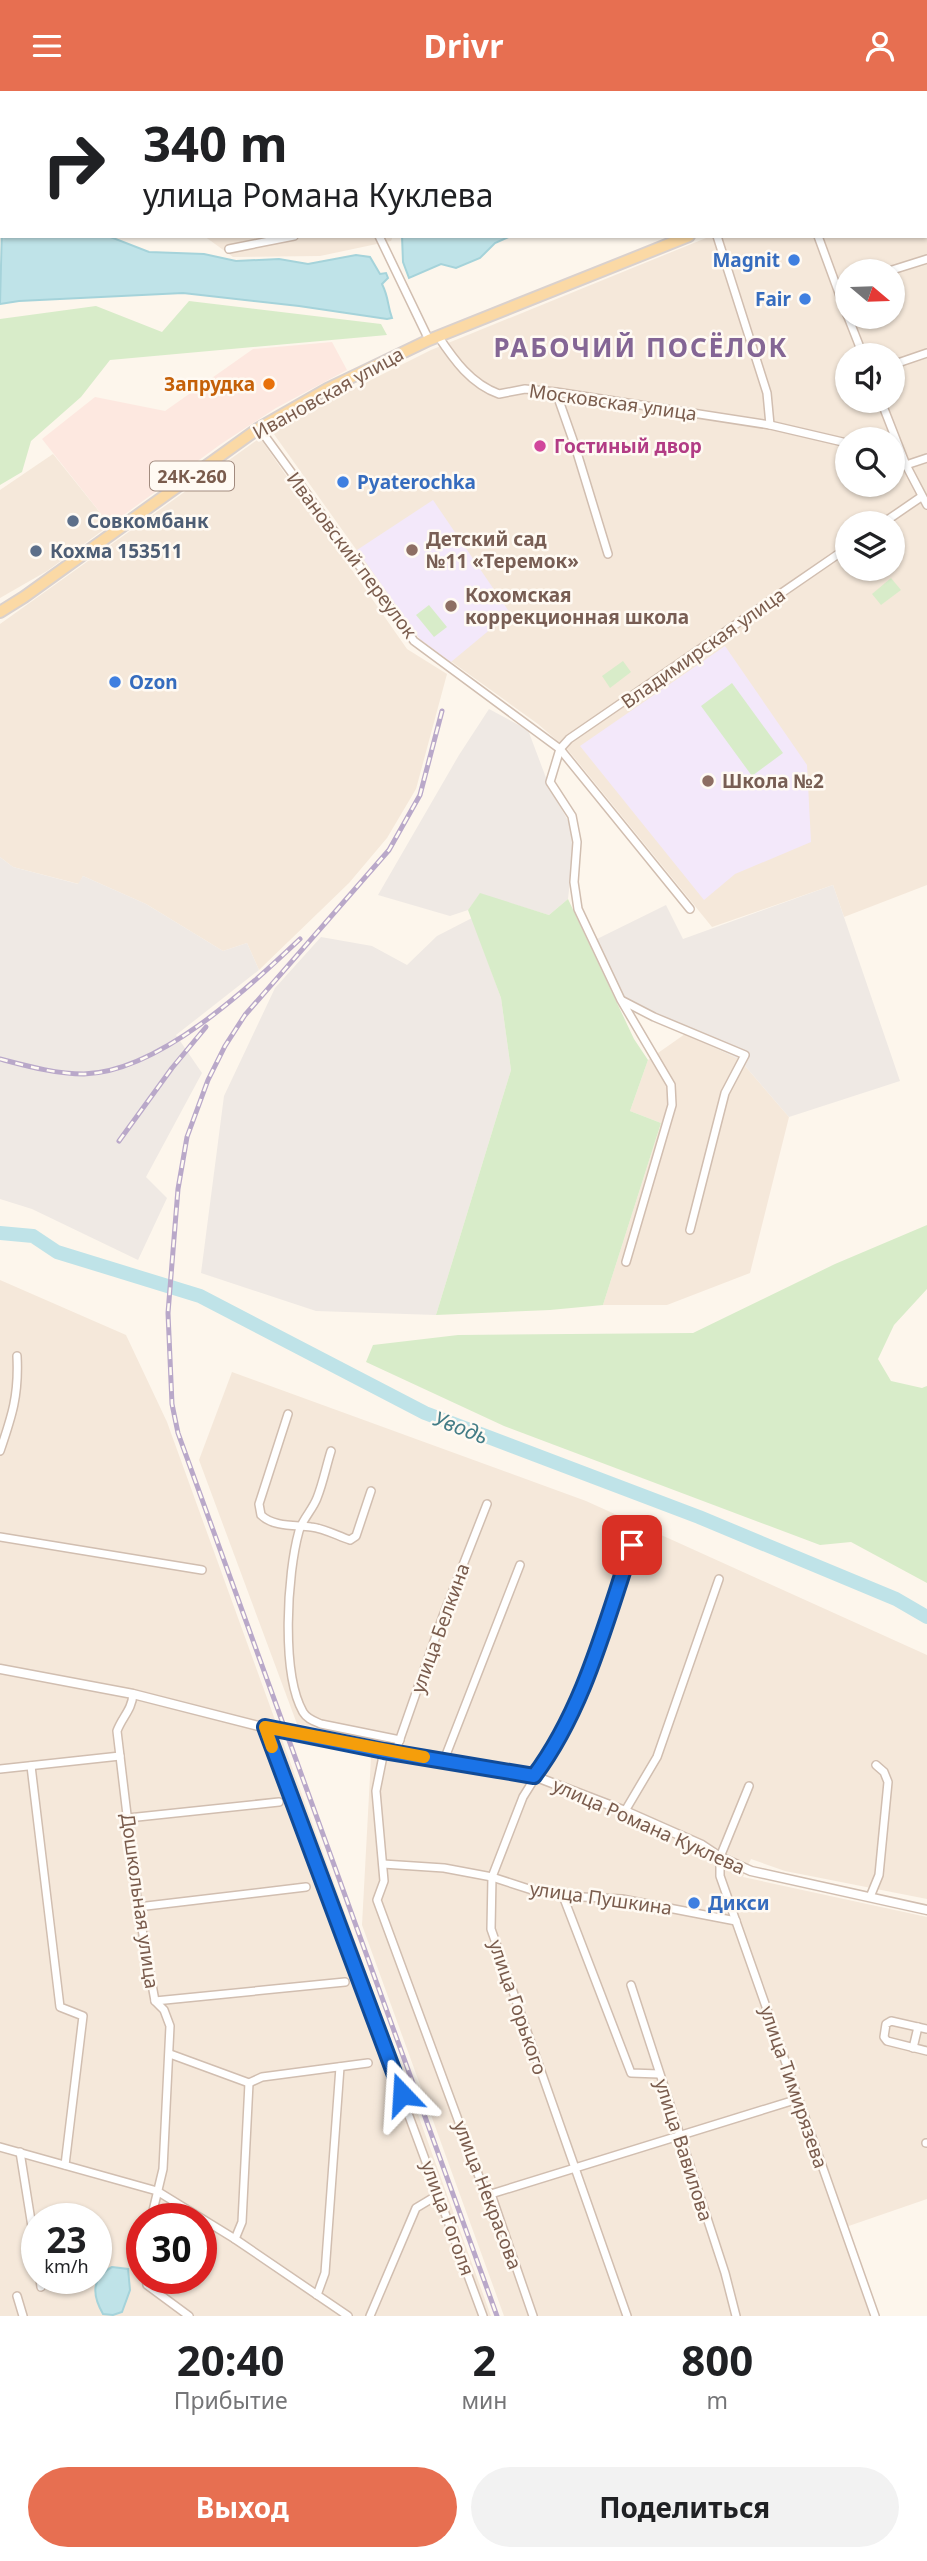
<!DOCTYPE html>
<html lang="ru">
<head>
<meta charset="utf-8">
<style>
	body { margin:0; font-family:"Noto Sans",sans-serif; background:#f2f2f2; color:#202124; height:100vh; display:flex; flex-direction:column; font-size:26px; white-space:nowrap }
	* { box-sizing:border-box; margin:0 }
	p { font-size:23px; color:#757577 }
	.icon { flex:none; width:38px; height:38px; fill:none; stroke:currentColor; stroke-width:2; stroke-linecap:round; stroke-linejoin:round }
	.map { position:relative; height:2225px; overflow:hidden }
	.side { display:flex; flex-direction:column; background:#fff; flex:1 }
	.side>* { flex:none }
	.banner { position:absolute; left:0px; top:0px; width:928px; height:147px; box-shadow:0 2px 5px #0004; background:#fff; color:#202124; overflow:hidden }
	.needle { width:46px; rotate:109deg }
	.fabs { position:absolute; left:835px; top:168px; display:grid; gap:14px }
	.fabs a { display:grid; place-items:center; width:70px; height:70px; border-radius:50%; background:#fff; box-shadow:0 2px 5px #0004; font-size:35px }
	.speed { position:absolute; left:21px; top:2112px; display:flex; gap:14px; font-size:35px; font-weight:700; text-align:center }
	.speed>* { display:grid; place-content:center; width:91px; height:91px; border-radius:50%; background:#fff; box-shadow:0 2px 5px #0004; line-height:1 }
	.speed small { font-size:18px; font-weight:400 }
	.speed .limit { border:10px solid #d22; background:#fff; color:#111 }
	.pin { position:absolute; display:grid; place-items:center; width:60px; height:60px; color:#fff; margin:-30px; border-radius:14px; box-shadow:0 4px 10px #0006 }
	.me { position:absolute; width:77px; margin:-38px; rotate:340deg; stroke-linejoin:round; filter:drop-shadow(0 0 5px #0008) }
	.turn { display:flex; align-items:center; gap:24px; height:147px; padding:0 28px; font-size:32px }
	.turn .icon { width:91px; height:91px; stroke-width:2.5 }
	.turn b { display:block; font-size:49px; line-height:60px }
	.eta { display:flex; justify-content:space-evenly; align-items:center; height:119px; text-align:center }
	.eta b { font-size:42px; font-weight:700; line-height:49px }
	.primary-button { display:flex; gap:14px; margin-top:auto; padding:14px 28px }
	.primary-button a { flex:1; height:80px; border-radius:42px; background:#e76f51; color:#fff; font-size:28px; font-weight:700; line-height:80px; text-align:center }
	.primary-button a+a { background:#f2f2f2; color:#202124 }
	header { display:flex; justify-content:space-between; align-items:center; height:91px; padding:0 28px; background:#e76f51; color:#fff; font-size:32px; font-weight:700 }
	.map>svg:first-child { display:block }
	.residential { fill:#f5e8da; fill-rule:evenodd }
	.commercial { fill:#fde8e0 }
	.industrial { fill:#efe9e4 }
	.education { fill:#f3e8fa }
	.green { fill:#d8ecc9 }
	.water { fill:#bfe3e8; stroke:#a5d3da; stroke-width:2 }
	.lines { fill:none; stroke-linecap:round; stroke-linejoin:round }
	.river { stroke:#bfe3e8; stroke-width:14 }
	.minor-casing { stroke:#d1beb0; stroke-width:10 }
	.tertiary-casing { stroke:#d1beb0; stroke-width:11 }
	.primary-casing { stroke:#dad1cd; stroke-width:14 }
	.minor { stroke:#fff; stroke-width:7 }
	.tertiary { stroke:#fff; stroke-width:8 }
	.primary { stroke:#fbd9a5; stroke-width:10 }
	.rail-casing { stroke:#b9a8c9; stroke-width:5 }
	.rail { stroke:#fffaf3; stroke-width:2.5; stroke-dasharray:8; stroke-linecap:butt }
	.tertiary-bridge-casing { stroke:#d1beb0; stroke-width:11; stroke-linecap:butt }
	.tertiary-bridge { stroke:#fff; stroke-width:8 }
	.route-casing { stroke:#114b97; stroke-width:18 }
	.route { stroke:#1a73e8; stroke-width:12 }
	.slow { stroke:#f59e0b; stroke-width:12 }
	.shop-dot { fill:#3f7fe0; stroke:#fffaf3; stroke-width:2.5 }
	.food-dot { fill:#e8710a; stroke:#fffaf3; stroke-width:2.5 }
	.hotel-dot { fill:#d1479c; stroke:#fffaf3; stroke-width:2.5 }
	.service-dot { fill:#5c6f8a; stroke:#fffaf3; stroke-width:2.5 }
	.education-dot { fill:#8d6e63; stroke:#fffaf3; stroke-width:2.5 }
	.labels { text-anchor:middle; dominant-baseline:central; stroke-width:5; stroke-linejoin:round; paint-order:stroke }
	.shield { fill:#fffaf3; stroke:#a28b7f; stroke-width:2 }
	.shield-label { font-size:18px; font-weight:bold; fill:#7a5c4d }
	.shop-label { font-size:19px; font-weight:bold; fill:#366cbe; stroke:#fffaf3; text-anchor:start }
	.food-label { font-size:19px; font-weight:bold; fill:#c56008; stroke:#fffaf3; text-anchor:end }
	.street-label { font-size:19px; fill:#7a5c4d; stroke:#fffaf3 }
	.hotel-label { font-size:19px; font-weight:bold; fill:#b23c85; stroke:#fffaf3; text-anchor:start }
	.service-label { font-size:19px; font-weight:bold; fill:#4e5e75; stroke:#fffaf3; text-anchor:start }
	.education-label { font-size:19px; font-weight:bold; fill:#785e54; stroke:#fffaf3; text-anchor:start }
	.water-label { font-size:21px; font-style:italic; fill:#437c86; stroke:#fffaf3 }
	.district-label { font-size:26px; font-weight:bold; letter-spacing:2px; fill:#846695; stroke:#fffaf3 }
</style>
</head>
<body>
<header><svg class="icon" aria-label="menu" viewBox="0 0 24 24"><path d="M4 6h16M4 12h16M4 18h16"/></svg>Drivr<svg class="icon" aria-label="person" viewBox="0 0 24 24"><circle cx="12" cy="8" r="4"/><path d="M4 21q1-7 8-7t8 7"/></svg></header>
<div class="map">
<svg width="927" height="2225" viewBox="0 0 927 2225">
	<rect width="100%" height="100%" fill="#fdf6ec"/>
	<g class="residential">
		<path d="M179 0H416V2Z"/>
		<path d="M927 59V794L844 826 833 794 712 836 568 659 538 633 420 548 271 339 431 259 711 145H926ZM847 180H892V226H847ZM847 264H892V310H847ZM847 348H892V394H847ZM847 432H892V478H847Z"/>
		<path d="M204 145H393L391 150 320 165 233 166Z"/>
		<path d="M260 347 407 558 447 583 416 698 387 747 349 792 259 879 247 852 223 860 146 813 83 785 79 793 13 776 0 766V533Z"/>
		<path d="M53 363 110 434 47 480 0 507V399Z"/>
		<path d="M685 943 739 968 789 1026 750 1182 667 1214H603L661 1032 630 1020 648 969Z"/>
		<path d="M0 1189 126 1244 167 1331 491 2225H0ZM37 2128H96V2188H37ZM142 2128H201V2188H142Z"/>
		<path d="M232 1281 586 1410 927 1564V1808L785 1780 751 1768 743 1786 927 1826V2108L840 2138 870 2225H504L362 1834 372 1648 297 1633 199 1369Z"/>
	</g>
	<path class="commercial" d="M332 251 347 279 276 317 221 353 110 434 42 348 95 306 165 320 253 258Z"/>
	<g class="industrial">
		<path d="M489 618 528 639 551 700 570 733 573 763 568 808 549 824 480 803 468 819 450 825 378 804 459 664Z"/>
		<path d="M0 766 13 776 78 793 83 785 146 813 223 860 247 852 259 879 176 944 202 982 146 1086 167 1107 138 1169 32 1118 0 1108Z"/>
		<path d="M833 794 900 990 789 1026 739 968 640 922 623 906 597 848 666 814 683 848Z"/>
		<path d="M472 827 501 907 511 979 436 1224 316 1220 201 1182 224 1005 275 897 321 846 372 855 407 874 437 845Z"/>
	</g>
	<g class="education">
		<path d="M433 409 510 522 451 571 420 548 357 459Z"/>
		<path d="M725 555 807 674 811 751 735 783 704 809 580 655Z"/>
	</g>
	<g class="green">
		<path d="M0 0H170L171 2H2L0 119Z"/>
		<path d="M189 210 381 233 387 244 110 269 81 306 31 350 22 381 0 394V228L96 215 162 241Z"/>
		<path d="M891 487 901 499 881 514 872 503Z"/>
		<path d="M429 514 447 536 434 546 416 524Z"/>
		<path d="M623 570 631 581 610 597 602 585Z"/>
		<path d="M732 592 783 662 752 685 701 615Z"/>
		<path d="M480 802 549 824 568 808 634 948 648 969 630 1020 661 1032 603 1214 550 1219 436 1224 511 979 501 907 468 819Z"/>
		<path d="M927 1134V1198L894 1234 878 1268 891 1290 922 1297 927 1295V1492L851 1451 820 1454 504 1335 366 1271 373 1254 458 1244 693 1242 835 1173Z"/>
	</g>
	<g class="water">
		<path d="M2 136V145H108L149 161 204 163 236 170 279 168 308 173 356 164 370 166 380 183 386 182 388 187 382 193C389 207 387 213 392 227L387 228 299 215 183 202 19 210 0 213Z"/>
		<path d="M402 145H511L495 152 480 167 456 177 441 173 409 187 403 171Z"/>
		<path d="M112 2176 128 2178 130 2199 122 2221 113 2224 103 2223C92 2204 91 2187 112 2176Z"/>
	</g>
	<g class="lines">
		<path class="river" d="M0 1142 33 1145 57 1161 200 1205 425 1322 699 1426 896 1508 927 1526"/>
		<g class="minor-casing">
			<g id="minor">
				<path d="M308 0V2"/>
				<path d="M784 0 785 2"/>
				<path d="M288 2 297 0"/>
				<path d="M406 2V0"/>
				<path d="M505 2 507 0"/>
				<path d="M379 145 429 249"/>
				<path d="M717 145 767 302 770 334"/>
				<path d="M818 145 847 224"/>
				<path d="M229 158 294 145"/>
				<path d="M889 180 927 168"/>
				<path d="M848 226 863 264"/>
				<path d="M438 245C454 269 471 293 499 303L525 298 556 301 770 334 847 352"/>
				<path d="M892 274 927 262"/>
				<path d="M556 301 575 355 608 463"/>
				<path d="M881 310 906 374 927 414"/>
				<path d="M259 337 414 550 560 658 690 818"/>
				<path d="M906 374 927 367"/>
				<path d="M883 432 921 406"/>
				<path d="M623 910 654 926 745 964 725 1002 690 1139"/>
				<path d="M626 1171 672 1014 671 994 621 909 578 818 574 791 577 751 572 725 550 691 560 658 569 648 847 457"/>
				<path d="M288 1323 259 1413 261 1424C273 1436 295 1434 311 1436 323 1437 338 1445 350 1449L356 1445 371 1400"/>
				<path d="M0 1360C12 1325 19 1304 17 1265"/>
				<path d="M331 1360C326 1376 323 1392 317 1407 313 1418 302 1429 299 1440 287 1483 281 1582 303 1621 307 1628 314 1630 321 1633L400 1649"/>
				<path d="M0 1446 202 1479"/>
				<path d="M133 1603C132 1619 122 1626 117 1640L138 1816 155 1910 164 1919 170 1935 163 2078 151 2128"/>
				<path d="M265 1636 483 2225"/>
				<path d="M384 1660 376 1700 384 1790 377 1809 481 2091 491 2103 533 2225"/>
				<path d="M395 1662 443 1525 487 1413"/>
				<path d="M444 1669 520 1474"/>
				<path d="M31 1675 60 1916 83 1925 65 2074"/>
				<path d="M0 1678 120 1665"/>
				<path d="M749 1695 720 1766V1785L875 2225"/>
				<path d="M625 1720 657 1666 719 1488"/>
				<path d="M128 1727 279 1711"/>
				<path d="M383 1773 444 1777 492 1786 532 1799 563 1805 622 1808 736 1830"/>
				<path d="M563 1805 631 1982 659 1983"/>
				<path d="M870 1806 879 1784 888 1691 884 1681 876 1674"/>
				<path d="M138 1816 306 1796"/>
				<path d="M631 1894 725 2182 736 2225"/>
				<path d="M155 1910 345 1891"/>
				<path d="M927 1938 891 1930 886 1933 884 1946 887 1950 927 1960"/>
				<path d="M913 1957 918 1936"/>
				<path d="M170 1963 249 1992 262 1986 368 1972"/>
				<path d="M926 2052H927"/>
				<path d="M0 2056 157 2100 235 2148 348 2225"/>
				<path d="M20 2061 37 2167"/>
				<path d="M491 2103 798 2008"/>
				<path d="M235 2148 242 2131 249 1992"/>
				<path d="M40 2188 41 2196"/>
				<path d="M146 2188 147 2194 189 2225"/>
				<path d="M317 2204 325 2182 340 1976"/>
				<path d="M17 2205 23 2225"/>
				<path d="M370 2225 416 2117 431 2108H441"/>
				<path d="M627 2225 491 1838 492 1786 523 1706 548 1666 578 1608 632 1454"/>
			</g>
		</g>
		<g class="tertiary-casing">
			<g id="tertiary">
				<path d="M0 1578 133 1603 270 1638"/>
				<path d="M297 1644 534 1685 625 1720 702 1754 720 1766 751 1780 927 1819"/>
			</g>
		</g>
		<g class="primary-casing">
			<g id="primary">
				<path d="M926 52 927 51"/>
				<path d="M0 521 24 506 259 337 327 298 429 249 689 145"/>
			</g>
		</g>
		<use href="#minor" class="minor"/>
		<use href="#tertiary" class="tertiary"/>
		<use href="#primary" class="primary"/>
		<g class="rail-casing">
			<g id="rail">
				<path d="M442 620 420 704 389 759 245 924 225 955 208 989 187 1046 178 1098 168 1222 172 1313 178 1342 497 2225"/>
				<path d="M0 968C27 975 56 983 84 983 159 981 248 897 300 848"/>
				<path d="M119 1050 172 977 206 936"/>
			</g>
		</g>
		<use href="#rail" class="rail"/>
		<g class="tertiary-bridge-casing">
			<path id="tertiary-bridge" d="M270 1638 297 1644"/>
		</g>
		<use href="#tertiary-bridge" class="tertiary-bridge"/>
	</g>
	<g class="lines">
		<g class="route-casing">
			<path id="route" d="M402 2003 265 1636 384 1660 534 1685C584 1618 605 1533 632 1454"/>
		</g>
		<use href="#route" class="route"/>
		<path class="slow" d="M272 1656 265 1636 424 1666"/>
	</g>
	<g class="shop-dot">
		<circle cx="794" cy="169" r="7"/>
		<circle cx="805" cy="208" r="7"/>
		<circle cx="343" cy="391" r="7"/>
		<circle cx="115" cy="591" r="7"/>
		<circle cx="694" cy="1812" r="7"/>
	</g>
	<circle class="food-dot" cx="269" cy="293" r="7"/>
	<circle class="hotel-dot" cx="540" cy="355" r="7"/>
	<g class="service-dot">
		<circle cx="73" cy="430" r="7"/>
		<circle cx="36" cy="460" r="7"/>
	</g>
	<g class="education-dot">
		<circle cx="412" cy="459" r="7"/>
		<circle cx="451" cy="515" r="7"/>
		<circle cx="708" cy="690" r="7"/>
	</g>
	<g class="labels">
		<rect class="shield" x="150" y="370.5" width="84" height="29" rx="5"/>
		<g class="shield-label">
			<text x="192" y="385">24К-260</text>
		</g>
		<g class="shop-label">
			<text x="780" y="169" text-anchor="end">Magnit</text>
			<text x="791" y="208" text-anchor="end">Fair</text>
			<text x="357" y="391">Pyaterochka</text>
			<text x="129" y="591">Ozon</text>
			<text x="708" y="1812">Дикси</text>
		</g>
		<g class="food-label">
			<text x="255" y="293">Запрудка</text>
		</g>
		<g class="street-label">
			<text transform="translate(328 302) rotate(-29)">Ивановская улица</text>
			<text transform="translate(613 311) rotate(8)">Московская улица</text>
			<text transform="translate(352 464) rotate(53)">Ивановский переулок</text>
			<text transform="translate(703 557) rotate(-35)">Владимирская улица</text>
			<text transform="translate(440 1537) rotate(-70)">улица Белкина</text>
			<text transform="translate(649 1735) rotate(24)">улица Романа Куклева</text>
			<text transform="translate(601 1807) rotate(8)">улица Пушкина</text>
			<text transform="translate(140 1810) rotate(82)">Дошкольная улица</text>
			<text transform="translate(518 1916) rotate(71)">улица Горького</text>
			<text transform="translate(794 1996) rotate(71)">улица Тимирязева</text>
			<text transform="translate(684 2059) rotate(72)">улица Вавилова</text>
			<text transform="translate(488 2104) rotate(69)">улица Некрасова</text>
			<text transform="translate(448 2127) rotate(70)">улица Гоголя</text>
		</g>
		<g class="hotel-label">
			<text x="554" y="355">Гостиный двор</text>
		</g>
		<g class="service-label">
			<text x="87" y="430">Совкомбанк</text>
			<text x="50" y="460">Кохма 153511</text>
		</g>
		<g class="education-label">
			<text x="426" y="448">Детский сад<tspan x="426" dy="22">№11 «Теремок»</tspan></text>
			<text x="465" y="504">Кохомская<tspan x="465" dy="22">коррекционная школа</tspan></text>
			<text x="722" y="690">Школа №2</text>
		</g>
		<g class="water-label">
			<text transform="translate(461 1336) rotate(21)">Уводь</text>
		</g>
		<g class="district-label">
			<text x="641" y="256">РАБОЧИЙ ПОСЁЛОК</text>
		</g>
	</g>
</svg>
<div class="fabs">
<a><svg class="needle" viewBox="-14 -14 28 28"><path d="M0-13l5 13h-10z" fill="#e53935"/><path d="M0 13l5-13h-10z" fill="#757577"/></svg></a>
<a><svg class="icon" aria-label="sound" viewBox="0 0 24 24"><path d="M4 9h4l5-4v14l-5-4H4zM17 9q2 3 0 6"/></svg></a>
<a><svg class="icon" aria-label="search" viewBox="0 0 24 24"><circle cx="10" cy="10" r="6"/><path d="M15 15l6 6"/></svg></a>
<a><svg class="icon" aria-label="layers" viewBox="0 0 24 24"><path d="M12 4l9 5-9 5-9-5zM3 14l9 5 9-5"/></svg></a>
</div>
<div class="speed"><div>23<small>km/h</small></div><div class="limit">30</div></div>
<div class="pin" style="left:632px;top:1454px;background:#d93025"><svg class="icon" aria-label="arrive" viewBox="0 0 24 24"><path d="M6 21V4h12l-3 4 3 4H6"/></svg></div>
<svg class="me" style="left:402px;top:2003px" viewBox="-20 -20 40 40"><path d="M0-17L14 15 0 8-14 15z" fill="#1a73e8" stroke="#fff" stroke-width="4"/></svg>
<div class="banner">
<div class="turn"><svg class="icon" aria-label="right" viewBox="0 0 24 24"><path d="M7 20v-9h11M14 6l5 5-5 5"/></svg><div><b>340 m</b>улица Романа Куклева</div></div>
</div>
</div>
<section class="side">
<div class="eta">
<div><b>20:40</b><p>Прибытие</p></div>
<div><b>2</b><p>мин</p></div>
<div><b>800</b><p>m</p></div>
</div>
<div class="primary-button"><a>Выход</a><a>Поделиться</a></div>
</section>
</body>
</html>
